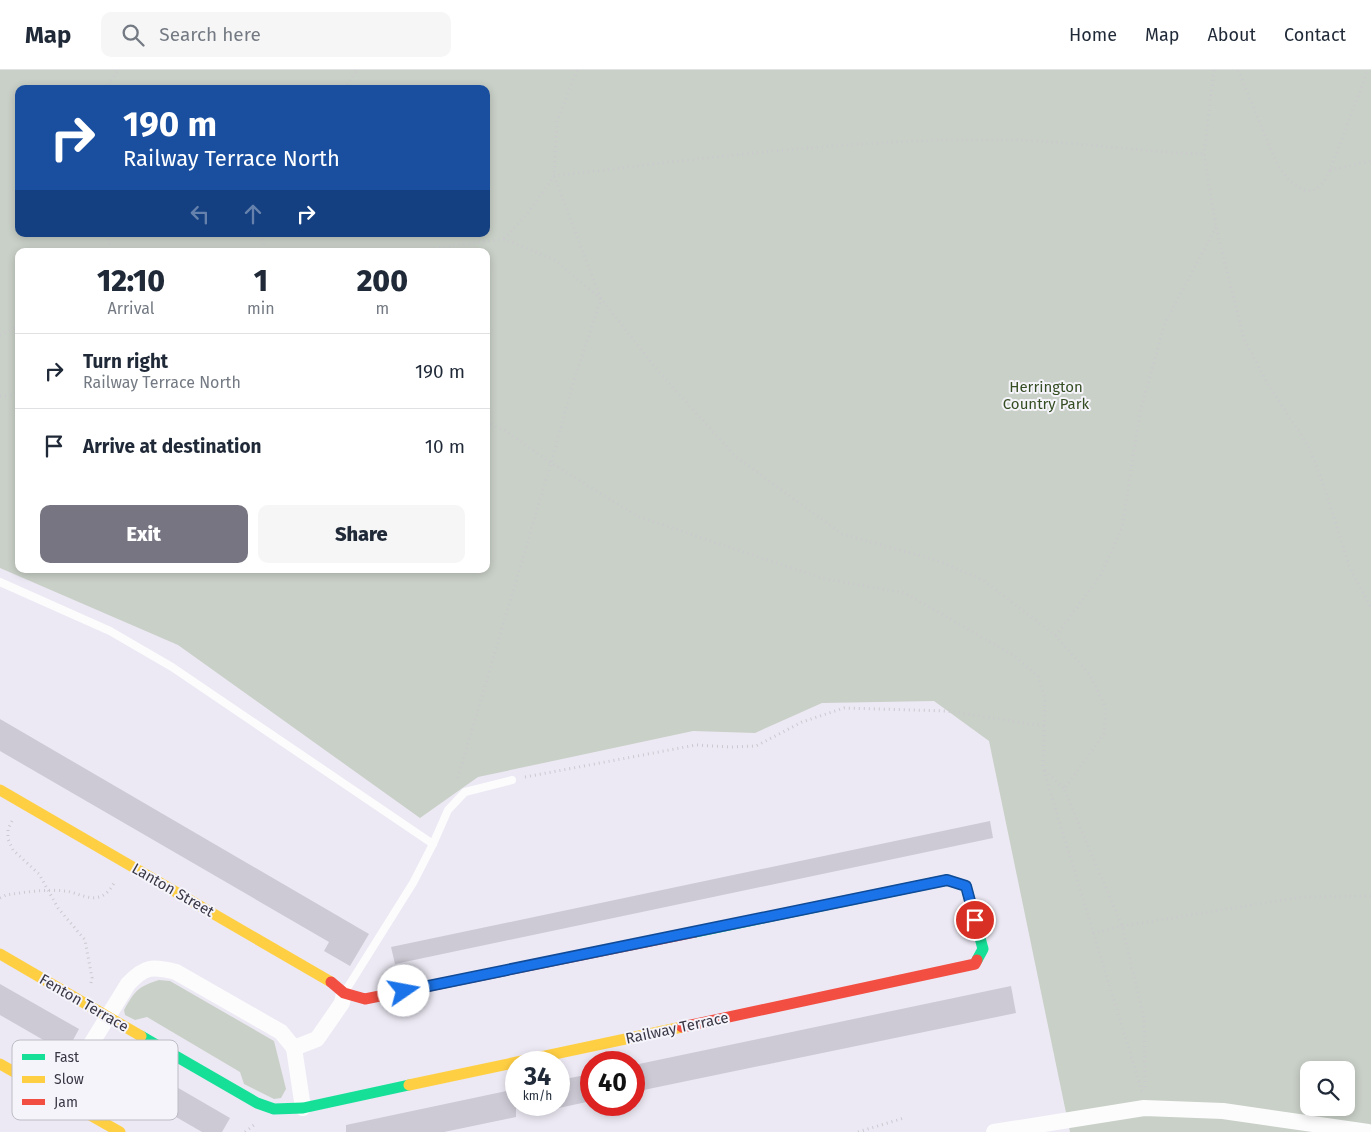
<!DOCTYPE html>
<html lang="en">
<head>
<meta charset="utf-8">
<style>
	body { margin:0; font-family:"Fira Sans",sans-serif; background:#f6f6f7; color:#1f2937; height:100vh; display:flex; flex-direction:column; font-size:19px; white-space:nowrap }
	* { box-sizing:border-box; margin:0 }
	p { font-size:16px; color:#747a83 }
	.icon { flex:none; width:28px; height:28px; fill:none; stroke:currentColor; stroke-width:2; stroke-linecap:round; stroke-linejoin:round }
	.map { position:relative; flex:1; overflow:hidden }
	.panel { position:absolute; left:15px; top:178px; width:475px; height:325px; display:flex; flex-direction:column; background:#fff; border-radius:10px; box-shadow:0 2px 8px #0003 }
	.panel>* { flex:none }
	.hud { position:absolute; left:15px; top:15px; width:475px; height:152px; border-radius:10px; box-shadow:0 2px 8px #0003; background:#1a4fa0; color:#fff; overflow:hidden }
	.controls { position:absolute; left:1300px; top:991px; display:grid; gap:10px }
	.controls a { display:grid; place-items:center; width:55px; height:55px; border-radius:10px; background:#fff; box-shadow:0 2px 8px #0003; font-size:25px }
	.speed { position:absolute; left:505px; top:981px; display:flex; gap:10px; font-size:25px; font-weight:700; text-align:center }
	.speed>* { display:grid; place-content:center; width:65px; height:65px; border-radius:50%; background:#fff; box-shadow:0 2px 8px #0003; line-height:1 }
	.speed small { font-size:12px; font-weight:400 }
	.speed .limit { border:8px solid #d22; background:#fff; color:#111 }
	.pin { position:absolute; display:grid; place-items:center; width:42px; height:42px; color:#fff; margin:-21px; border:2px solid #fff; border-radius:50%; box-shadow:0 1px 5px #0007 }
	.me { position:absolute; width:55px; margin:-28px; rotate:78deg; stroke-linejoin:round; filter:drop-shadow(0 0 4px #0008) }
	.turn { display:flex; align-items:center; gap:18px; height:105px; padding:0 25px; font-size:22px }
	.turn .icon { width:65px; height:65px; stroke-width:2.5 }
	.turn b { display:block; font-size:35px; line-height:42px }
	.lanes { display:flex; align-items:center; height:48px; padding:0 25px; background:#0003; justify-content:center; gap:25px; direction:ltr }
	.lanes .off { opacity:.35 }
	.eta { display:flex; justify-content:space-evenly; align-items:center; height:85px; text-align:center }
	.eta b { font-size:30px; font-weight:800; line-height:35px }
	.action { display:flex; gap:10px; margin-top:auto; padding:10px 25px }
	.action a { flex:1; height:58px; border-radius:10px; background:#787582; color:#fff; font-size:20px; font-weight:800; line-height:58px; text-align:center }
	.action a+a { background:#f6f6f7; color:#1f2937 }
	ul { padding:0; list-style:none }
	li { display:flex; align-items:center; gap:15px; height:75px; padding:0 25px; border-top:1px solid #e0e1e3 }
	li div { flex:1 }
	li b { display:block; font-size:19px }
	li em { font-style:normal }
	header { display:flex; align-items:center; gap:30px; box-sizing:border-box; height:70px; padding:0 25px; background:#fff; border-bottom:1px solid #e0e1e3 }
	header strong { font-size:24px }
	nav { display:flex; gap:28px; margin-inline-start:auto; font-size:18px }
	.search { width:350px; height:45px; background:#f6f6f7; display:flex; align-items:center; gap:12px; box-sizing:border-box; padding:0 18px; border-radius:10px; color:#747a83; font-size:19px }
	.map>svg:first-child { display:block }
	.green { fill:#c9d0c7; fill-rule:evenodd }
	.building { fill:#cdcad5 }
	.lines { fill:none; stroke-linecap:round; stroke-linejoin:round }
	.path { stroke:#cac9cf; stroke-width:3; stroke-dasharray:1 4; stroke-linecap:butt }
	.lane { stroke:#fcfcfd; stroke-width:8 }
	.street { stroke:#fcfcfd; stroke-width:16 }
	.fast { stroke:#16e098; stroke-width:11 }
	.slow { stroke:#ffcf43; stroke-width:11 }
	.jam { stroke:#f24e42; stroke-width:11 }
	.route-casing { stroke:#114b97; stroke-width:12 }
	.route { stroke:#1a73e8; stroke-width:9 }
	.labels { text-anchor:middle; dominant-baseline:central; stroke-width:4; stroke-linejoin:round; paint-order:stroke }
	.park-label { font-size:15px; fill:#354d22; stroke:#f5f4fb }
	.street-label { font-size:15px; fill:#3a3745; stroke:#f5f4fb }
	.key { fill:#f5f4fb; stroke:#bdbbc4; stroke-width:1 }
	.key-label { font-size:14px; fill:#3a3745 }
</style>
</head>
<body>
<header>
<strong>Map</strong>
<div class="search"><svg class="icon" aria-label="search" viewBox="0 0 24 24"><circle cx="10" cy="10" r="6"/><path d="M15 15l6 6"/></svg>Search here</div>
<nav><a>Home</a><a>Map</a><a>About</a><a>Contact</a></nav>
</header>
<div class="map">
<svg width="1371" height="1062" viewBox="0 0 1371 1062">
	<rect width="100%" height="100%" fill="#ece9f4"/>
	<g class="green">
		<path d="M0 0H1371V1062H1070L989 671 934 631 822 633 755 663 693 661 478 707 420 748 178 575 0 498ZM19 19H486V164H19ZM19 181H486V499H19ZM1309 1000H1346V1038H1309Z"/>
		<path d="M159 910 170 911 274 971 286 1019 281 1028 274 1029 244 1014 240 1002 147 947 135 950 125 945 124 940C135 921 137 917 159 910Z"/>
	</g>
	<g class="building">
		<path d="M0 649 369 864 350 896 324 881 329 872 0 681Z"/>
		<path d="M990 751 993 768 395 894 391 877Z"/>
		<path d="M0 914 79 959 66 983 0 945Z"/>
		<path d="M1011 916 1016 943 634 1022V995Z"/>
		<path d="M106 976 230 1048 222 1062H202L93 999Z"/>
		<path d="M591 1004V1031L559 1038V1010Z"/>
		<path d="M516 1019V1047L444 1062H346V1055Z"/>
	</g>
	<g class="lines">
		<g class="path">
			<path d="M577 0 557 51 554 106 601 229 659 302 735 386 842 464 936 490 983 510 1056 566 1090 605 1106 638 1104 664 1064 719 1122 856 1144 948 1145 1021"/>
			<path d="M1214 0 1204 84 1216 157 1244 269 1266 311 1310 379 1326 422 1349 496 1371 538"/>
			<path d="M1238 0 1277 94 1290 111 1303 120 1313 121 1324 112 1330 100 1368 0"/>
			<path d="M105 19 118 0"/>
			<path d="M344 19 357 0"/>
			<path d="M1330 100 1371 91"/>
			<path d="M107 164 111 181"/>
			<path d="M261 164 265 181"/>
			<path d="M504 169 527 144 554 106C706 88 860 67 1015 70 1078 72 1141 82 1204 84"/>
			<path d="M414 181 504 169 555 190 601 229 575 307 551 393 457 711"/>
			<path d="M0 265 19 256"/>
			<path d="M0 326 19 324"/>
			<path d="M486 352 506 361 551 393 639 447 825 509 905 523 1013 585 1038 606 1045 629 1043 698 1142 1022"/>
			<path d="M1056 566 1100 506 1122 458 1140 342 1165 253 1216 157"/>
			<path d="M1045 700 1064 719"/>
			<path d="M525 707 696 675 730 677 756 676 802 652 844 638 947 641 1044 656"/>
			<path d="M12 751 8 759V769L13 780 39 804 58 838 85 870 92 908 91 913"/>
			<path d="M0 828 6 825C25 822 46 819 65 821 76 822 87 830 99 827 107 825 112 817 115 811"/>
			<path d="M1093 863 1122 856 1301 827 1371 826"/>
			<path d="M245 1062 254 1055"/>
			<path d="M858 1062 904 1048"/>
		</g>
		<g class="lane">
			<path d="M0 512 110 561 172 597 433 774"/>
			<path d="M346 920 413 813 433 774 448 740 465 722 512 710"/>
		</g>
		<g class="street">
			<path d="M59 1026 128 914C145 896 152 896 176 902L281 962 294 978"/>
			<path d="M303 1038 294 978 317 969 342 933 344 923"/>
			<path d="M994 1062 1144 1038 1223 1041 1368 1062"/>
		</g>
		<g class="fast">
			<path d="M695 862 947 810 966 816 983 879 977 890"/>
			<path d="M141 966 257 1033 274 1039 303 1038 409 1015"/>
		</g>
		<g class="slow">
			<path d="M0 720 331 912"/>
			<path d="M0 884 141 966"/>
			<path d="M0 994 120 1062"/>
			<path d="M409 1015 682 957"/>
		</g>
		<g class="jam">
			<path d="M331 912 344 923 365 929 695 862"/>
			<path d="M682 957 975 894 977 890"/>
		</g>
	</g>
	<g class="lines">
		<g class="route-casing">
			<path id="route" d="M404 921 947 810 966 816 975 850"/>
		</g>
		<use href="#route" class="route"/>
	</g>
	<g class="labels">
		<g class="park-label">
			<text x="1046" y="317">Herrington<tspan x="1046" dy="17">Country Park</tspan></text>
		</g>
		<g class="street-label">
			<text transform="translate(173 820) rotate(30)">Lanton Street</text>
			<text transform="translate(84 933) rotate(30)">Fenton Terrace</text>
			<text transform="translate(677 958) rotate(-12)">Railway Terrace</text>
		</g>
	</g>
	<rect x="12" y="970" width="166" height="80" rx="8" class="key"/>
	<rect x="22" y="984" width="23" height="6" fill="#16e098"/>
	<rect x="22" y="1006" width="23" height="7" fill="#ffcf43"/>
	<rect x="22" y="1029" width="23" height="6" fill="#f24e42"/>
	<g class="key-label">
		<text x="54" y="992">Fast</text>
		<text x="54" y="1014">Slow</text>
		<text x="54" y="1037">Jam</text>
	</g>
</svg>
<div class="controls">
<a><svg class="icon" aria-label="search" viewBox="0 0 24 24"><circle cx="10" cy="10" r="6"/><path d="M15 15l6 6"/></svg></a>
</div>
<div class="speed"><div>34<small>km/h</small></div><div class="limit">40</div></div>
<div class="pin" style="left:975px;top:850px;background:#d93025"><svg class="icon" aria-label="arrive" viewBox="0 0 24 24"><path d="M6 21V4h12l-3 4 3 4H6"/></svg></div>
<svg class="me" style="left:404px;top:921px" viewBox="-20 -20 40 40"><circle r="19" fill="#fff"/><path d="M0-13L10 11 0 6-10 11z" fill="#1a73e8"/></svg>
<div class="hud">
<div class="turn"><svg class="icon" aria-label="right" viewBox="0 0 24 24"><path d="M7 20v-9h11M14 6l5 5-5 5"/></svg><div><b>190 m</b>Railway Terrace North</div></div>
<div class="lanes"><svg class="icon off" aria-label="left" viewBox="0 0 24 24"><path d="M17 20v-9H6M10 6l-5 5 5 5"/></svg><svg class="icon off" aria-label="ahead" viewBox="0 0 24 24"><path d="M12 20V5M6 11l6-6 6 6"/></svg><svg class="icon" aria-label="right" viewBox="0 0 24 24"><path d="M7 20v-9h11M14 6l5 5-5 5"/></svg></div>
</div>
<section class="panel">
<div class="eta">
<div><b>12:10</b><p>Arrival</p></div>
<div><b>1</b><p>min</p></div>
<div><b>200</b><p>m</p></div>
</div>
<ul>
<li><svg class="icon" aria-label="right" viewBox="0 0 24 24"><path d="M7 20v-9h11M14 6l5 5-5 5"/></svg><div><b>Turn right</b><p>Railway Terrace North</p></div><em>190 m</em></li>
<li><svg class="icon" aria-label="arrive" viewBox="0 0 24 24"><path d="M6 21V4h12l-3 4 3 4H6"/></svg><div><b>Arrive at destination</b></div><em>10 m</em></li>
</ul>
<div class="action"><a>Exit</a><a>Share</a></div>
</section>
</div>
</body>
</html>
